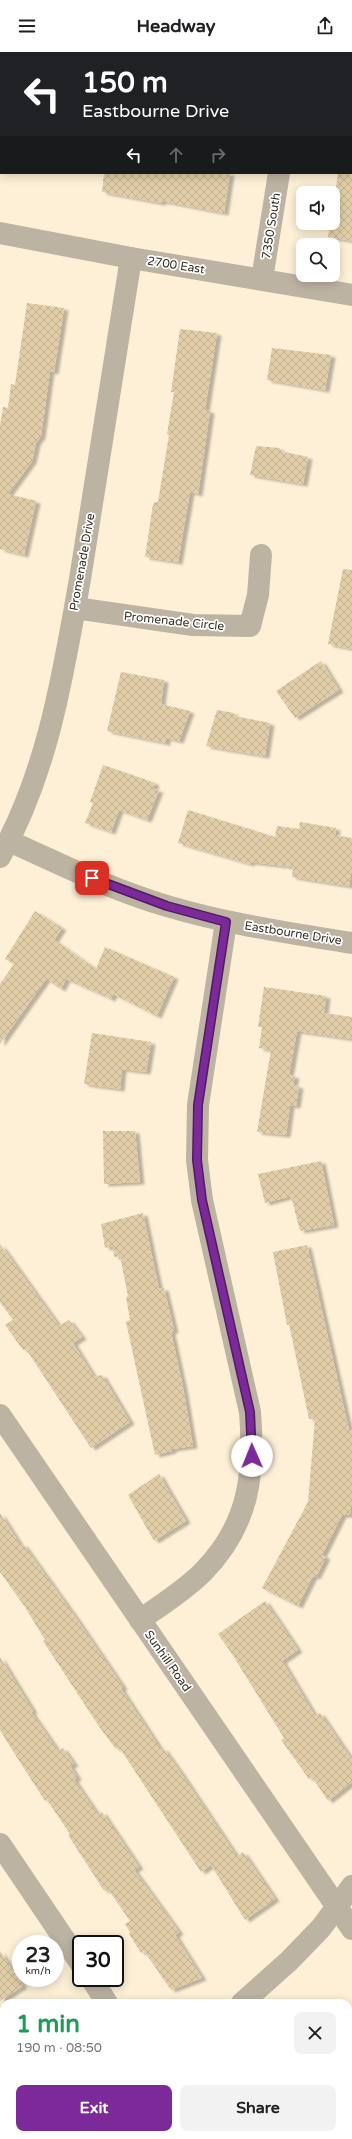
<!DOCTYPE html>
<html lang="en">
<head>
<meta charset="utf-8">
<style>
	body { margin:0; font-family:"Varela Round",sans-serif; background:#f2f2f2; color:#202124; height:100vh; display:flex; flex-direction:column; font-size:15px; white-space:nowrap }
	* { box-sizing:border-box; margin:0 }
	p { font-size:13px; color:#757577 }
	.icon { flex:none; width:22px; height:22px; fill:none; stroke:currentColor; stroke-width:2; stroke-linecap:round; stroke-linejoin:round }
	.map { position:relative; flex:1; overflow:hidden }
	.panel { position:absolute; left:0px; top:1947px; width:352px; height:140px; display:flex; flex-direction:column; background:#fff; border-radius:12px 12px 0 0; box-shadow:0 2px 10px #0003 }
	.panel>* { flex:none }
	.guide { position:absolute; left:0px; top:0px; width:352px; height:122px; box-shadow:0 2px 10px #0003; background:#202124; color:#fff; overflow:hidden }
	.tools { position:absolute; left:296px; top:134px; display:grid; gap:8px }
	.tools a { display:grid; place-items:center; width:44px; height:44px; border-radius:8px; background:#fff; box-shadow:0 2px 10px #0003; font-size:20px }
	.speed { position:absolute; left:12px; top:1883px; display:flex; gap:8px; font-size:20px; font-weight:700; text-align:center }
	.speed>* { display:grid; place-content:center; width:52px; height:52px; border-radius:50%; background:#fff; box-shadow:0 2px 10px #0003; line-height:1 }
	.speed small { font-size:10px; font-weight:400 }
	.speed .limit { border:2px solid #111; border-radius:6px; background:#fff; color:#111 }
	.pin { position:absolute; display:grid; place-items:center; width:34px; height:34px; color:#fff; margin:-17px; border-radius:8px; box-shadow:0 2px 6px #0006 }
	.me { position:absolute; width:44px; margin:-22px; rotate:359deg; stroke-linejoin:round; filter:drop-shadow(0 0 3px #0008) }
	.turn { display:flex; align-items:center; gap:14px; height:84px; padding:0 16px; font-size:18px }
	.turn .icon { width:52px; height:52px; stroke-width:2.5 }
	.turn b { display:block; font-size:28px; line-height:34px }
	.lanes { display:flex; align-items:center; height:38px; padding:0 16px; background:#0003; justify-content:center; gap:20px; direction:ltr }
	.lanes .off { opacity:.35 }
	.round { display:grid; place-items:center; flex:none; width:42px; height:42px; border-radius:8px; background:#f2f2f2 }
	.overview { display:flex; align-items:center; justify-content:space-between; height:68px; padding:0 16px }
	h1 { font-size:24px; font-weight:700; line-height:30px; color:#1e9e55 }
	.button { display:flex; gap:8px; margin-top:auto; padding:8px 16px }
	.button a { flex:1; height:46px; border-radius:8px; background:#7c2999; color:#fff; font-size:16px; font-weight:700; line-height:46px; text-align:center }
	.button a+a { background:#f2f2f2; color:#202124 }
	header { display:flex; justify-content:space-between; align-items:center; height:52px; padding:0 16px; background:#fff; font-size:18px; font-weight:700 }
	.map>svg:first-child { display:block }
	.building { fill:url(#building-cross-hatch); filter:url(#shadow) }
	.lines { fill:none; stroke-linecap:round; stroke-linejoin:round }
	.minor { stroke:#bcb3a2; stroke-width:22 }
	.route-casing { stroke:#511b63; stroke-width:10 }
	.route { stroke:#7c2999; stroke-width:7 }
	.labels { text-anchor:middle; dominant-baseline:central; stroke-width:3.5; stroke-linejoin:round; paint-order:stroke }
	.street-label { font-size:12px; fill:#353026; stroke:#fff }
</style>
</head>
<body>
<header><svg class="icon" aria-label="menu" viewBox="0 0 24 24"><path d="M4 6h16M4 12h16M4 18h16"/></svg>Headway<svg class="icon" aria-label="share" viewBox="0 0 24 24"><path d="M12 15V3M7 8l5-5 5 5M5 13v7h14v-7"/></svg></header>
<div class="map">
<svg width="352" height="2087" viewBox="0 0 352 2087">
	<defs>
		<pattern id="building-cross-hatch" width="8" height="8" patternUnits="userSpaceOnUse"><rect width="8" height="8" fill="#e1cea8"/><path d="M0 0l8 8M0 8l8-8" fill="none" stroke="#c2b190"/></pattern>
		<filter id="shadow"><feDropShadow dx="4.5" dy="2.5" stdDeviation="1" flood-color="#0004"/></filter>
	</defs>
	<rect width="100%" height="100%" fill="#fdf0d6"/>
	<g class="building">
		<path d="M351 102H352V189L328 185 330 171H333V154L338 121H351Z"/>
		<path d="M104 121H230L224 161 162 149 161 151 102 140Z"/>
		<path d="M27 251 64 256 54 320 50 319 41 384 36 391 32 409 8 442 36 449 24 503 0 497V374L3 355 8 356 11 332 15 333Z"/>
		<path d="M180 277 217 281 205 358 210 359 198 442 190 440 178 510 145 505 153 452 155 450H158L169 383 167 382 174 340H171Z"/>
		<path d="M272 296 331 303 325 338 267 328Z"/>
		<path d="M256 394 280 396V399L308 405 303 432 250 423Z"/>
		<path d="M343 517 352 518V597L328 592Z"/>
		<path d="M321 609 339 638 295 666 276 639Z"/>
		<path d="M121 620 164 628 161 652 190 659 179 689 166 686V691L107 679Z"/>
		<path d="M217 658 234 661V664L270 671 265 704 206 694Z"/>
		<path d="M103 713 155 731 153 737 159 738 147 768 119 758 111 780 85 771 93 751 90 750Z"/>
		<path d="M188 758 275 785 277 774 299 777 300 770 336 776 335 783 352 786V816L349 834 292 825 293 815 251 810 250 812 178 791Z"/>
		<path d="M35 859 62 876 54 888 96 917 105 895 174 925 157 964 113 942 111 947 66 927 61 937 46 927 0 992V932L14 912 5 907Z"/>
		<path d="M264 935 326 944 324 961 352 965V987L297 979 289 1023 295 1024 293 1033 299 1034 296 1054 290 1053 286 1083 257 1080 271 998 259 996 262 975H258Z"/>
		<path d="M92 981 151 990 146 1020 122 1017 120 1037 84 1032Z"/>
		<path d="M103 1079H135L140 1130 104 1132Z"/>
		<path d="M321 1109 334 1173 300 1179 291 1144 265 1151 258 1122Z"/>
		<path d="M143 1161 159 1237 164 1236 174 1278 171 1280 183 1335 193 1394 172 1397V1399L155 1403 126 1270 130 1268 126 1245 128 1244 120 1204 114 1205 113 1194 105 1196 101 1172Z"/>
		<path d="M0 1192 59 1274 69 1268 82 1285 73 1291 94 1325 102 1323 130 1370 91 1396 26 1297 23 1298 5 1273 13 1268 0 1250Z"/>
		<path d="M307 1193 349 1378H352V1446L350 1463H342L322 1503 326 1505 316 1525 313 1524 298 1554 262 1536 308 1450 315 1367H309L289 1272 287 1273 273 1200Z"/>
		<path d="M159 1422 186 1469 154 1489 128 1443Z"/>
		<path d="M0 1461 21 1494 23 1492 76 1566 123 1635 121 1637 161 1698 163 1696 179 1718 237 1805 243 1800 275 1847 245 1868 211 1813 201 1820 119 1695 116 1697 100 1676 43 1589 45 1588 25 1555 0 1520Z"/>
		<path d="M265 1549 298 1598 282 1609 315 1664 320 1661 352 1708V1730L328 1749 312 1725 309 1727 281 1688 284 1686 232 1602 218 1582Z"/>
		<path d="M0 1605 33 1659 31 1660 58 1699 63 1696 74 1712 70 1714 77 1725 74 1728 98 1763 102 1760 139 1815 134 1818 179 1880 175 1883 202 1926 171 1938 144 1899 141 1901 129 1882 130 1880 125 1872 130 1869 108 1837 104 1839 99 1831 68 1783 70 1782 47 1748 45 1749 9 1693 0 1678Z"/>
		<path d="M0 1899 23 1934 0 1949Z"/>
	</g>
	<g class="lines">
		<g class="minor">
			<path d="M299 1V0"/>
			<path d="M0 4 1 0"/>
			<path d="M0 181 131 206 352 243"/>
			<path d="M262 227 279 121"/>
			<path d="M75 556 193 573 250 574 258 543 261 503"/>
			<path d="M9 789C60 812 112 838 167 854 227 872 290 881 352 891"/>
			<path d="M0 805C48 719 63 623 80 527 98 420 113 313 131 206"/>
			<path d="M0 1363 352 1877"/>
			<path d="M140 1568C161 1553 184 1539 203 1520 249 1473 255 1423 250 1360L202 1148 197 1108 198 1053 226 870"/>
			<path d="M0 1792 81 1912"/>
			<path d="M91 1926 107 1951"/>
			<path d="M242 1951 289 1909 321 1876 352 1834"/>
			<path d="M195 2083 198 2087"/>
			<path d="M21 2087 28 2083"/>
		</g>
	</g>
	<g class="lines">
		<g class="route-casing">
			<path id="route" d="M92 826 167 854 226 870 198 1053 197 1108 202 1148 250 1360 252 1404"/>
		</g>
		<use href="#route" class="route"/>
	</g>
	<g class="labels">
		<g class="street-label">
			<text transform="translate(271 174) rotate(-81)">7350 South</text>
			<text transform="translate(176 213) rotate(9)">2700 East</text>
			<text transform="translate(82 510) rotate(-80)">Promenade Drive</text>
			<text transform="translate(174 569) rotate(6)">Promenade Circle</text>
			<text transform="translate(293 881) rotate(9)">Eastbourne Drive</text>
			<text transform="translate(168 1609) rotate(55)">Sunhill Road</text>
		</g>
	</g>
</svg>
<div class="tools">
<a><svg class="icon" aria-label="sound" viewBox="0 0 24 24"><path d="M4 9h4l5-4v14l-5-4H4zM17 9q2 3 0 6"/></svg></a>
<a><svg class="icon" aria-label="search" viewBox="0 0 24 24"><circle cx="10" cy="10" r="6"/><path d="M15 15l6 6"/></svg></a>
</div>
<div class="speed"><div>23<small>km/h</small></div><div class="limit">30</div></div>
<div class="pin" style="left:92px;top:826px;background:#d93025"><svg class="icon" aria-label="arrive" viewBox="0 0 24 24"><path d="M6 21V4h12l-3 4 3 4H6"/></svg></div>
<svg class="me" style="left:252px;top:1404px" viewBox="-20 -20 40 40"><circle r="19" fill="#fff"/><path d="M0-13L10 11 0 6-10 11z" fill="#7c2999"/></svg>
<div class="guide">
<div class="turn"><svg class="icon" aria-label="left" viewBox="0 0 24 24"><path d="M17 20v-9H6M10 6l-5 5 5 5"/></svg><div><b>150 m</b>Eastbourne Drive</div></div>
<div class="lanes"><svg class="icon" aria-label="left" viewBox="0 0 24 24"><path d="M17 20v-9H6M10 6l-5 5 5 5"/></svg><svg class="icon off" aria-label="ahead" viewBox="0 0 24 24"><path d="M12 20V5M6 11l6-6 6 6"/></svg><svg class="icon off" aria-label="right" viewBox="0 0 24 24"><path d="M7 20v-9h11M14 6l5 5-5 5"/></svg></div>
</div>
<section class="panel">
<div class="overview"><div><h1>1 min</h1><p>190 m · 08:50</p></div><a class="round"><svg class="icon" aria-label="close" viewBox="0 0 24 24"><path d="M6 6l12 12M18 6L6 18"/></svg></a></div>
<div class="button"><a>Exit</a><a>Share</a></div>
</section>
</div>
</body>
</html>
